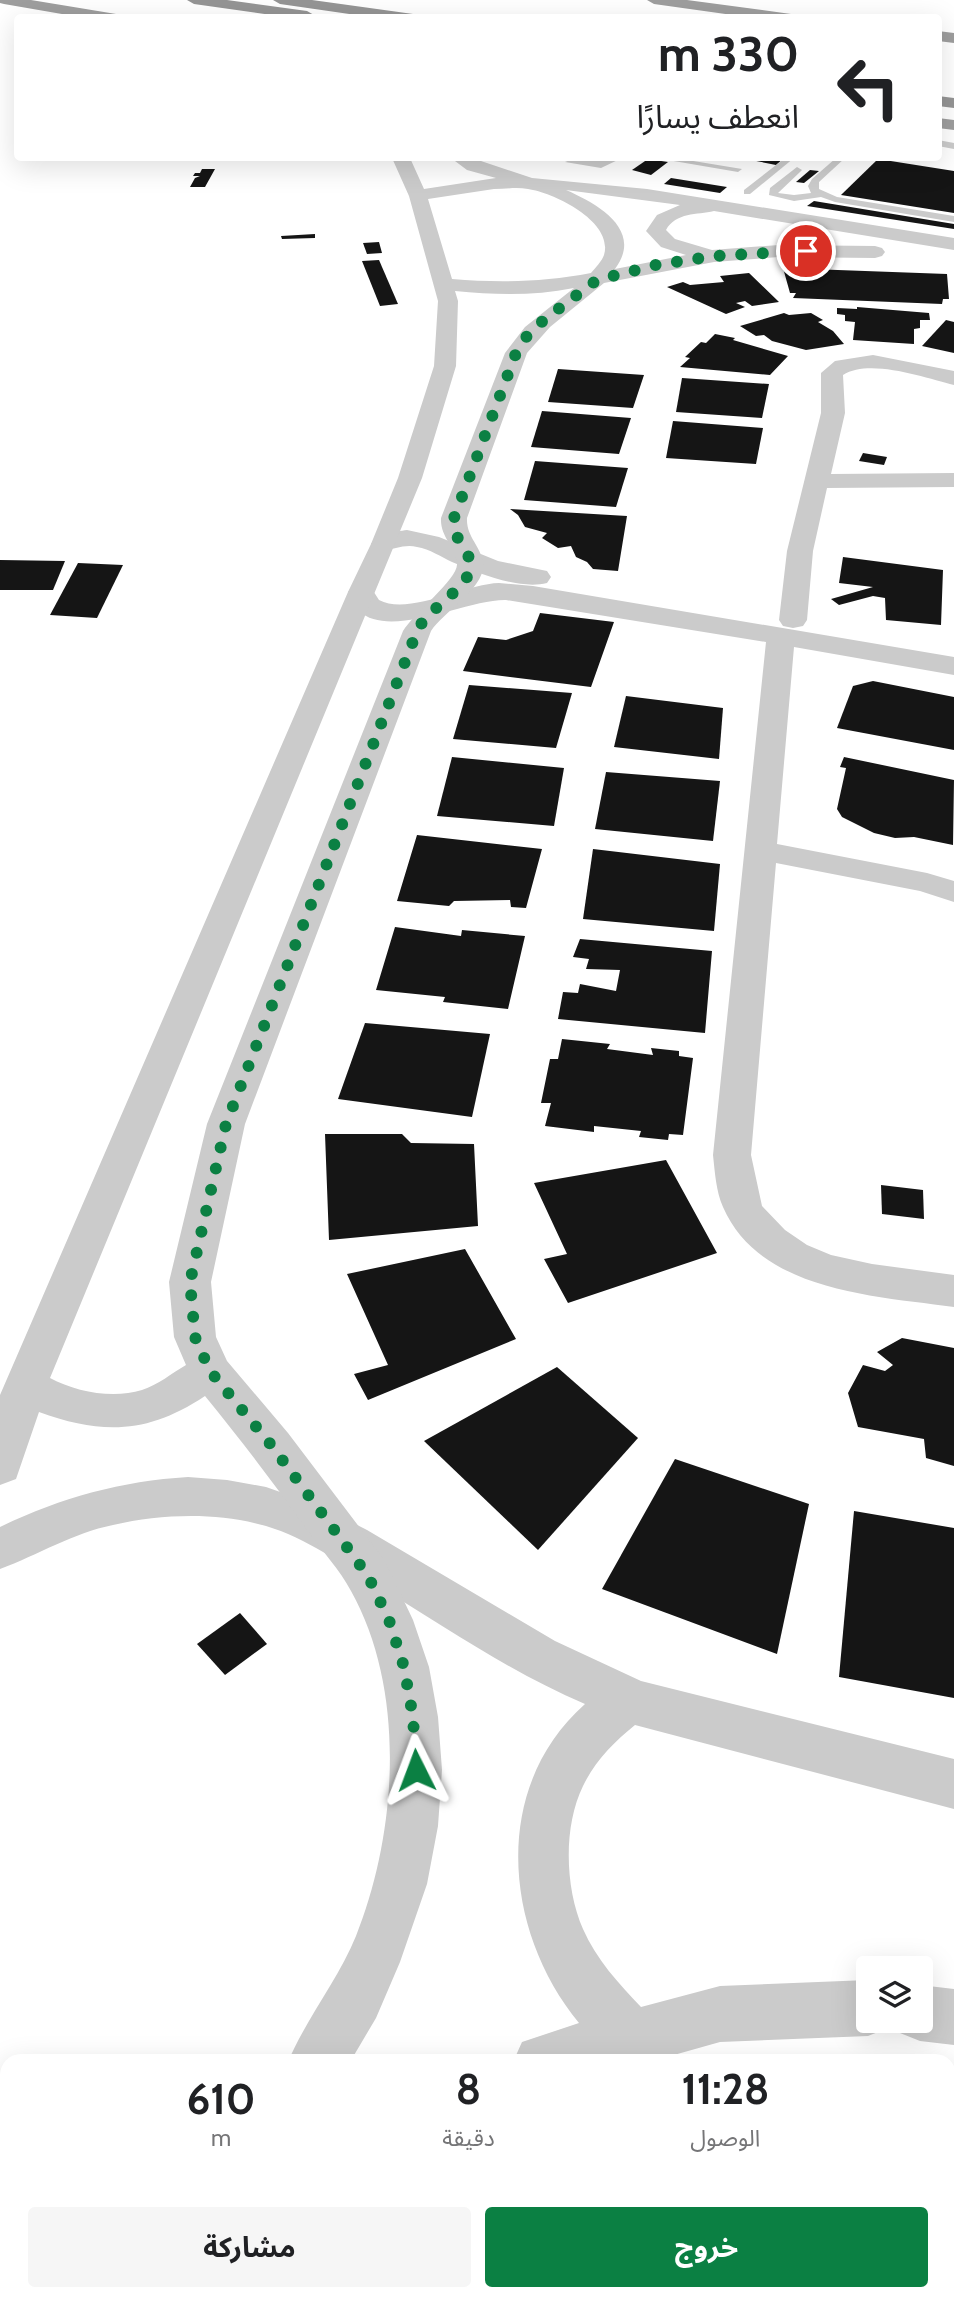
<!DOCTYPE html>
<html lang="ar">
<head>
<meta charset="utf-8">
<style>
	body { margin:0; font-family:Cabin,"Noto Sans Arabic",sans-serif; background:#f6f6f6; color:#202124; direction:rtl; height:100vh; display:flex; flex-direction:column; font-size:26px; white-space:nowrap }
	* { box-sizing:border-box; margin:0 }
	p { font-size:23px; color:#757577 }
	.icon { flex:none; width:38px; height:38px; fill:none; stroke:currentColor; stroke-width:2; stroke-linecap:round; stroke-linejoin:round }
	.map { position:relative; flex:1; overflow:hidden; direction:ltr }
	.sheet { position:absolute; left:0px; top:2054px; width:956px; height:247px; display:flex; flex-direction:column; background:#fff; border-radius:21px 21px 0 0; box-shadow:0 7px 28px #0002; direction:rtl }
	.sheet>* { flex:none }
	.banner { position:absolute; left:14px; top:14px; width:928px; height:147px; border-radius:7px; box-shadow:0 7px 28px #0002; direction:rtl; background:#fff; color:#202124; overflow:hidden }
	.fabs { position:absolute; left:856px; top:1956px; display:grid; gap:14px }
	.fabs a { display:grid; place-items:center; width:77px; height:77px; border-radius:7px; background:#fff; box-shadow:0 7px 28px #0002; font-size:35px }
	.pin { position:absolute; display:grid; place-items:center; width:60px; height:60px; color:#fff; margin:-30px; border:4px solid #fff; border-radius:50%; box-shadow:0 2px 7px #0007 }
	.me { position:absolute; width:77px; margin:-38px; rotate:357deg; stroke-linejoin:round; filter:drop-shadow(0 0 5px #0008) }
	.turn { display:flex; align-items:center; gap:24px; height:147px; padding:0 28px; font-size:32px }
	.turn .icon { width:91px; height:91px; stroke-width:2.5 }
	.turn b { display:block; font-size:49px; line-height:60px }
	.eta { display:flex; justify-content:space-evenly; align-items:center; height:119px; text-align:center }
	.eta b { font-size:42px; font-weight:700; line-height:49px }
	.button { display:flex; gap:14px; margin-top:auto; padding:14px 28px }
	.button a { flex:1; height:80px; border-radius:7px; background:#0b8043; color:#fff; font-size:28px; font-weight:700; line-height:80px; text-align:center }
	.button a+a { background:#f6f6f6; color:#202124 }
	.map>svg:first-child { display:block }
	.building { fill:#151515 }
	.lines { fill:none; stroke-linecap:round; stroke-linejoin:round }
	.service { fill:#cbcbcb; fill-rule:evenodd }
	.minor { fill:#cbcbcb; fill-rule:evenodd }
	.tertiary { fill:#cbcbcb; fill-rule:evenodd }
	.trunk { fill:#9e9e9e; fill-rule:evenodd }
	.motorway { fill:#959595; fill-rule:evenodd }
	.route { stroke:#0b8043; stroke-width:12; stroke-dasharray:0 21.6 }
</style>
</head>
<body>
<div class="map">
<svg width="954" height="2301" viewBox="0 0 954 2301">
	<rect width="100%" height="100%" fill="#fff"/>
	<g class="building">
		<path d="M741 158H784L776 165Z"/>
		<path d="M648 159 668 162 651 175 632 170Z"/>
		<path d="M878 159 954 171V213L841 195Z"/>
		<path d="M202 169H215L205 187H190L195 178 200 176H193L195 173H200Z"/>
		<path d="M810 170 819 171 804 183 796 182Z"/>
		<path d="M671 178 727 187 720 193 664 184Z"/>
		<path d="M814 201 954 224V229L807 206Z"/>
		<path d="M315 234V238L282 239 281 236Z"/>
		<path d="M379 242 382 253 367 254 363 243Z"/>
		<path d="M379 260 398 304 380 306 362 261Z"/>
		<path d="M783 268 947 274 949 299H943L942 304 793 298 796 293H790Z"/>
		<path d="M749 273 779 302 752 306 745 301 736 303 745 307 726 314 667 287 683 282 690 285 724 282 720 276Z"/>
		<path d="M857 307 929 313 930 320H920V328L914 329V344L853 340 855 322 845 321V315L837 314V308L857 309Z"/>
		<path d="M784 313 789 315 811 313 823 320 818 322 833 331 844 344 806 350 772 341 764 335 756 336 740 326Z"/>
		<path d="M946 320 954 322V353L922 346Z"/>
		<path d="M715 334 735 338 733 340 788 356 770 375 680 367 690 358 685 357 701 342 706 343Z"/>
		<path d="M558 369 644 375 633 408 548 402Z"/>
		<path d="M682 378 769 384 762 418 676 412Z"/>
		<path d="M542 411 631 418 619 454 531 447Z"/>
		<path d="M673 421 763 428 756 464 666 458Z"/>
		<path d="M863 453 887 457 884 465 859 461Z"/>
		<path d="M535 461 628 468 616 507 524 500Z"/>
		<path d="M510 509 627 516 618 571 593 569 587 562 576 557 571 546 558 548 542 538 547 533 525 527 518 515Z"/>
		<path d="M843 557 943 570 941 625 886 620 885 598 873 596 839 605 831 599 873 587 839 583Z"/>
		<path d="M0 560 65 561 53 590H0Z"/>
		<path d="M78 563 123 565 97 618 50 615Z"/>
		<path d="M540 613 614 622 591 687 463 671 478 637 506 640 533 631Z"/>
		<path d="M873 681 954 697V750L837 728 853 686Z"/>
		<path d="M469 685 572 693 556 748 453 739Z"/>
		<path d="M626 696 723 708 719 759 614 747Z"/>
		<path d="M452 757 564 768 554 826 437 816Z"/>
		<path d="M844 757 954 780 953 845 914 837 895 838 874 833 842 817 837 809 846 768 840 767Z"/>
		<path d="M606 772 720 781 713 841 595 829Z"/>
		<path d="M417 835 542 849 526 908 511 907 510 900 454 901 449 906 397 901Z"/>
		<path d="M593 849 720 864 714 931 583 919Z"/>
		<path d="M395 927 461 936 462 930 525 936 508 1009 443 1002 445 997 376 990Z"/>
		<path d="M580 939 712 951 705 1033 558 1019 563 992 578 993 580 984 616 991 620 970 586 969 589 959 573 957Z"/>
		<path d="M365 1023 490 1034 472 1117 338 1099Z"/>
		<path d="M562 1039 610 1044 607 1049 653 1055 651 1048 679 1051V1056L693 1058 683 1135 669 1134 668 1140 639 1137 641 1131 594 1126V1132L545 1126 551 1103H541L550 1059H558Z"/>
		<path d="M325 1134H402L411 1143 474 1144 478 1226 329 1240Z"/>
		<path d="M666 1160 717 1253 568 1303 544 1259 567 1254 534 1183Z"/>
		<path d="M881 1185 923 1190 924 1219 882 1214Z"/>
		<path d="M465 1249 516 1339 368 1400 354 1374 388 1365 347 1274Z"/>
		<path d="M902 1338 954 1348V1466L926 1458 924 1439 858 1427 848 1393 863 1365 885 1371 893 1365 877 1352Z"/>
		<path d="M557 1367 638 1438 538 1550 424 1441Z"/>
		<path d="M675 1459 809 1504 777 1654 602 1589Z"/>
		<path d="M854 1511 954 1528V1698L839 1677Z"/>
		<path d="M240 1613 267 1644 225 1675 197 1644Z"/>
		<path d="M948 2175 954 2176V2301H870L869 2294H948Z"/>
		<path d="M414 2294H417L420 2300 427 2294H481L486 2301H406Z"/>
		<path d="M571 2294H781L782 2301H574Z"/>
	</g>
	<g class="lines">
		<g class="service">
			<path d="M938 140 954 143V149L938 146Z"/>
			<path d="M611 158H622L601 168 565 162C577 156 594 165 611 158Z"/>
			<path d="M656 158H675L742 169 738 172Z"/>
			<path d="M785 158H794L750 194H744V190Z"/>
			<path d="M836 158H845L819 182V189L837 197 954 216V222L835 202 821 197 794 201 769 195 770 188 797 167 802 170 800 172 778 193 794 195 811 193 808 186 812 179Z"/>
		</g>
		<g class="minor">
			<path d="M873 355 954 371V385C925 378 870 358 843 375L845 413 831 474 954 473V487L827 488 813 551 807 620 803 626 793 628 783 626 779 620 787 551 821 413V373L835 361Z"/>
			<path d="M407 530 439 537 498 561 547 571 551 577 547 583C519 590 478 573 452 562 441 557 430 549 417 547 402 543 390 553 375 549L371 544C379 533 395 532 407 530Z"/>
			<path d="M499 583 533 586 954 657V675L794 647 777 844 927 873 954 881V902L920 891 776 863 751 1155 762 1206 785 1230 807 1245 831 1255 872 1264 954 1275V1307C876 1296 760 1292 723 1207 716 1191 715 1173 713 1155L766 642 506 600C467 599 390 640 359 611 354 606 351 598 348 592L352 586 361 584 370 586 379 600C409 616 464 584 499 583Z"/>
			<path d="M188 1477 227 1480 266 1487 320 1506 367 1530 555 1641 641 1681 954 1759V1809L635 1725C614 1742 595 1761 583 1786 563 1827 565 1888 583 1929 596 1959 619 1984 641 2007L720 1986 868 1980V2021H891L888 2028 868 2036 720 2042 649 2062H513L522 2042 579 2023C504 1932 490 1788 585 1704 512 1673 445 1627 378 1586 342 1564 306 1538 266 1526 216 1512 163 1514 113 1525 73 1533 38 1555 0 1569V1527C60 1498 121 1481 188 1477Z"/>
			<path d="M920 1985 954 1989V2045L920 2041 900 2033 895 2021H920Z"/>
			<path d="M0 2114 7 2117V2179L0 2176Z"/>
		</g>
		<g class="tertiary">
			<path d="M392 158H410L424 189 496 178 467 170 451 158H472L532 178 647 189 954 238V250L714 211C697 215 676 212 666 230L675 239 712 250 779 245 875 246 882 248 885 252 882 256 875 258 779 257 714 262 604 283 550 327 527 353 467 518C466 537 481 546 483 563 486 588 443 612 431 631L245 1124 211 1282 216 1337 227 1361 288 1433 385 1561 413 1620 429 1667 438 1717 442 1770 438 1826 427 1884 400 1962 376 2018 350 2062H288C307 2017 338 1980 356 1936 397 1833 407 1691 351 1591 340 1570 322 1551 308 1531 275 1485 241 1440 205 1396 148 1434 102 1435 39 1412L16 1479 0 1485V1395L348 592 371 544 398 478 434 366 438 301 409 196ZM494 189C505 189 517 187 528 189 555 193 614 222 604 255 602 261 595 268 591 273 543 282 500 283 452 279L428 199ZM566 190 680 205 657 215 646 231 661 247 686 255 615 269C644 230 598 204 566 190ZM574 288 525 327 505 353 441 518C440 537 455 546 457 564 458 579 414 613 403 631L207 1124 169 1282 174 1337 186 1365C172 1373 158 1385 142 1390 113 1399 76 1392 50 1378L422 478 456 366 458 301 455 291C496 295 534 296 574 288Z"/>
			<path d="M74 2294H138L135 2301H71Z"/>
		</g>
		<g class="trunk">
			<path d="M0 0H31L116 14 123 18H85L4 4 0 3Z"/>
			<path d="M647 0H687L791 14 798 18H754L654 4Z"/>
			<path d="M938 31 954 33V43L938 41Z"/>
			<path d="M938 118 954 120V130L938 128Z"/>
		</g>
		<g class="motorway">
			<path d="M187 0H227L307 11 314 15 313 18H293L194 4Z"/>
			<path d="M273 0H312L413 14 420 18H377L280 4Z"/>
			<path d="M938 96 954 98V108L938 106Z"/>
		</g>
	</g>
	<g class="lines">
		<path class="route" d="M416 1770 413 1717 404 1667 389 1620 368 1576 355 1558 272 1446 210 1371 195 1337 190 1282 226 1124 417 631C427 609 467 589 470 569 472 547 451 542 454 518L516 353 527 336 545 319 597 280 656 265 714 256 806 251"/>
	</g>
</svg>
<div class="fabs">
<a><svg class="icon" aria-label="layers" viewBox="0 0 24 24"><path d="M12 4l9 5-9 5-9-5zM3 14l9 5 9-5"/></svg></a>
</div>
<div class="pin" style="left:806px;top:251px;background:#d93025"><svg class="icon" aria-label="arrive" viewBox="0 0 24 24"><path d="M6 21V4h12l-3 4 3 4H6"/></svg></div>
<svg class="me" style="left:416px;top:1770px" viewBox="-20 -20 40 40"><path d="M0-17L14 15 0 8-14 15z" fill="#0b8043" stroke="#fff" stroke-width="4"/></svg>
<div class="banner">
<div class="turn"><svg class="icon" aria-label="left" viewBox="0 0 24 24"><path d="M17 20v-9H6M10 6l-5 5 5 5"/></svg><div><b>330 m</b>انعطف يسارًا</div></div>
</div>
<section class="sheet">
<div class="eta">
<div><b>11:28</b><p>الوصول</p></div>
<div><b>8</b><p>دقيقة</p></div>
<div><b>610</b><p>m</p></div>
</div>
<div class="button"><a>خروج</a><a>مشاركة</a></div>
</section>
</div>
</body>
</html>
